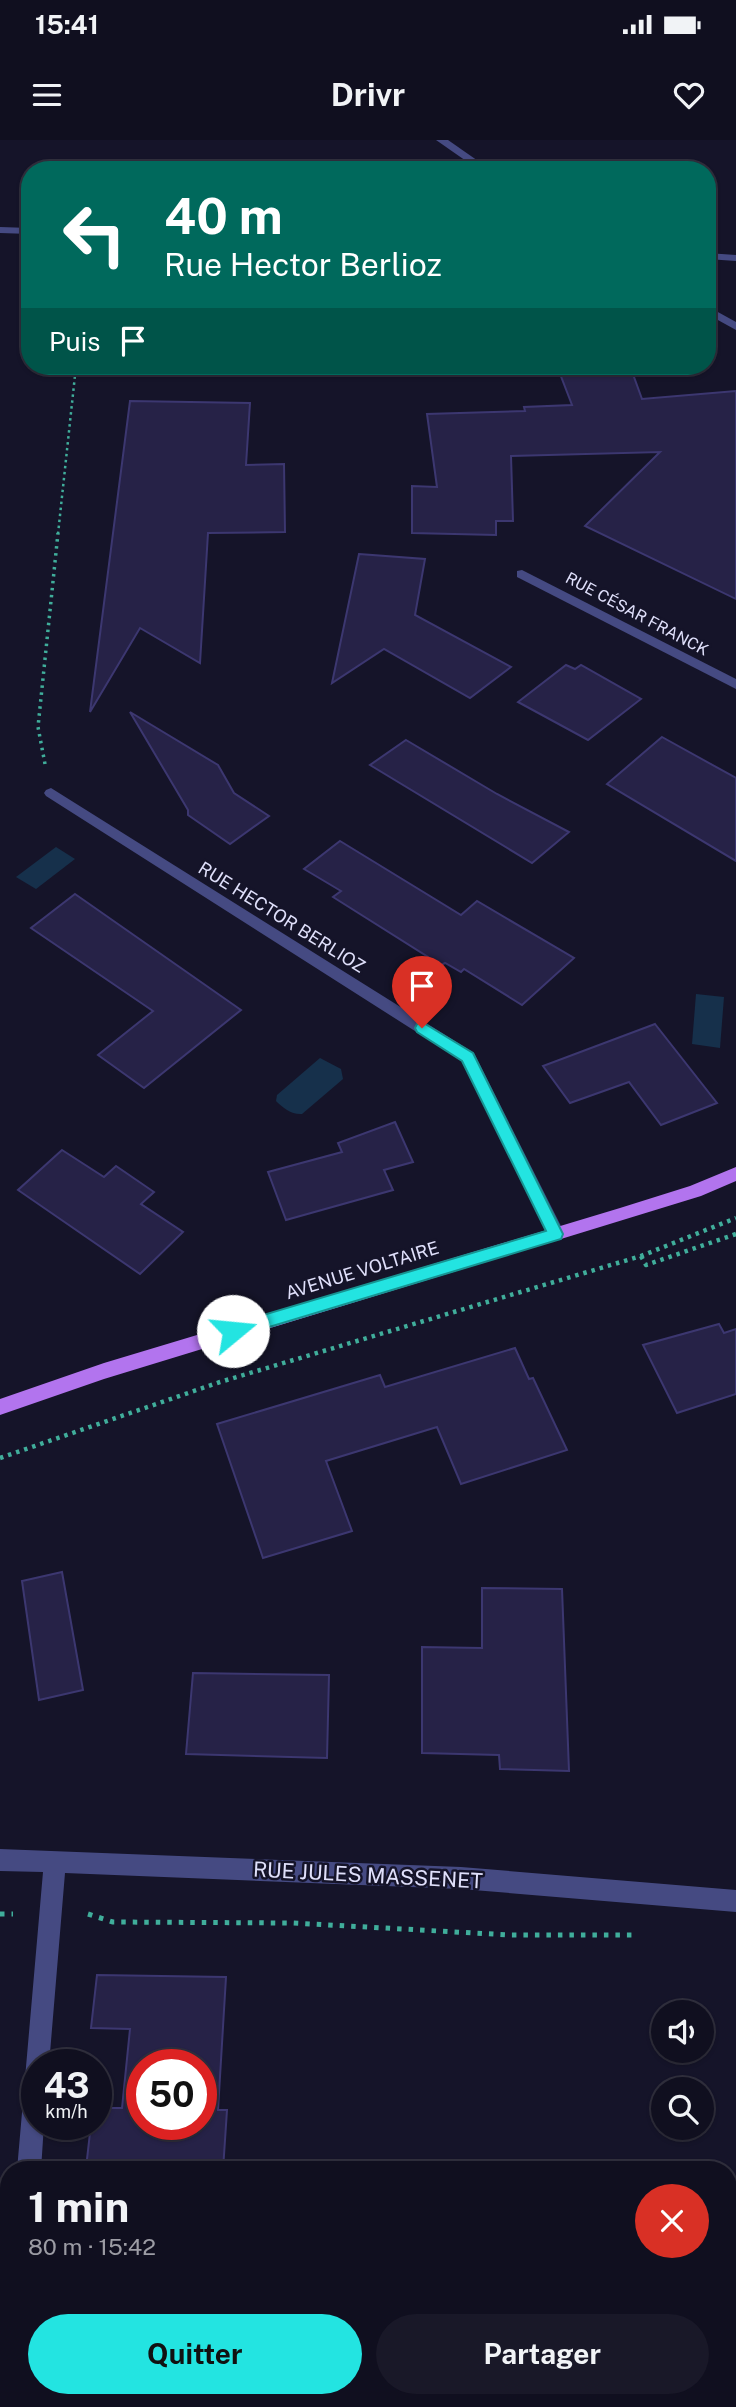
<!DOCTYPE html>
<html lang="fr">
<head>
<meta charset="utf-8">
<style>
	body { margin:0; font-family:"Public Sans",sans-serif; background:#191828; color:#f1f3f6; height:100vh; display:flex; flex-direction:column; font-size:26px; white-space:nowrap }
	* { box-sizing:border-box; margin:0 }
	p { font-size:23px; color:#9c9ca4 }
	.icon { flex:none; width:38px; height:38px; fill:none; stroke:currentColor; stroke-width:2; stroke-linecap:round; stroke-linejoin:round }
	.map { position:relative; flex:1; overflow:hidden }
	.details { position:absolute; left:0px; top:2021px; width:737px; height:247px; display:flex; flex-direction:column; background:#100f1f; border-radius:28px 28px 0 0; box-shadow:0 2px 5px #0004,0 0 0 2px #302f3d }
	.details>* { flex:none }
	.hud { position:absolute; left:21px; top:21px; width:695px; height:214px; border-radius:28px; box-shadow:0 2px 5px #0004,0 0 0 2px #302f3d; background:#00695c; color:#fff; overflow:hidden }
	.fabs { position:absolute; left:651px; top:1860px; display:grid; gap:14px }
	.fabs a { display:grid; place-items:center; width:63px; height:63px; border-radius:50%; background:#100f1f; box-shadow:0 2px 5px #0004,0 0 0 2px #302f3d; font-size:35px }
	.speed { position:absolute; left:21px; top:1909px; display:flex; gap:14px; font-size:35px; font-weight:700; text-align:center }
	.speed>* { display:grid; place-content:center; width:91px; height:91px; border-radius:50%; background:#100f1f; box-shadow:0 2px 5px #0004,0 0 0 2px #302f3d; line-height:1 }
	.speed small { font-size:18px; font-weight:400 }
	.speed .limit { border:10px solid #d22; background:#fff; color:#111 }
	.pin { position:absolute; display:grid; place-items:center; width:60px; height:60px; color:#fff; margin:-72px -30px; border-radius:50% 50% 50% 0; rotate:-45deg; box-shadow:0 0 7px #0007 }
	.pin .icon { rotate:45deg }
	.me { position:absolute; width:77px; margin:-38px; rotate:73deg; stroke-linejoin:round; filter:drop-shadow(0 0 5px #0008) }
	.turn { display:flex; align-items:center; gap:24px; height:147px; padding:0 28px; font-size:32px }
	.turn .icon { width:91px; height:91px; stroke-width:2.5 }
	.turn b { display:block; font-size:49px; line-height:60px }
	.then { display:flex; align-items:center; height:66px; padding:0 28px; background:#0003; gap:14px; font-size:26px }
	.round { display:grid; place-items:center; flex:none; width:74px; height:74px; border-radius:37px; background:#191828 }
	.summary { display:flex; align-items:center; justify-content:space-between; height:119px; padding:0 28px }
	h1 { font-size:42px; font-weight:700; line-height:52px }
	.action { display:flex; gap:14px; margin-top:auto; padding:14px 28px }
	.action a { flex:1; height:80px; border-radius:42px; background:#23e4e1; color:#111; font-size:28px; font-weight:700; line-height:80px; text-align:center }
	.action a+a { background:#191828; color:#f1f3f6 }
	.status { display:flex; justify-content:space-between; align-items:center; height:49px; padding:0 35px; background:#100f1f; direction:ltr }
	.status svg { height:19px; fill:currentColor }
	header { display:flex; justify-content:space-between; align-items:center; height:91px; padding:0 28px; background:#100f1f; font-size:32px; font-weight:700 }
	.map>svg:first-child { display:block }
	.water { fill:#16304b }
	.building { fill:#262247; stroke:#3c3770; stroke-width:2; fill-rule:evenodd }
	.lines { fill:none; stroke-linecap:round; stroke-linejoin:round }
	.path-far3 { stroke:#40ae9b; stroke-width:2.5; stroke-dasharray:2.5 3.5; stroke-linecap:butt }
	.path-far2 { stroke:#40ae9b; stroke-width:3.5; stroke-dasharray:2.5 4.5; stroke-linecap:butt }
	.path-far1 { stroke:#40ae9b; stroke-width:4.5; stroke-dasharray:3.5 5; stroke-linecap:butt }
	.path { stroke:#40ae9b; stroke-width:5; stroke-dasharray:4.5 7; stroke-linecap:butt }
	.minor { fill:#454a82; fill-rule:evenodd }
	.major { fill:#b274ee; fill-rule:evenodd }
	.route { fill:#23e4e1; stroke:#179492; stroke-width:2 }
	.labels { text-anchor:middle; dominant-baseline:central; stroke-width:5; stroke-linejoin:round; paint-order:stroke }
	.far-street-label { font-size:16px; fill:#e0e0fb; stroke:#151429 }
	.street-label { font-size:18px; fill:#e0e0fb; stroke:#151429 }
	.near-street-label { font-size:21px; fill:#e0e0fb; stroke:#151429 }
</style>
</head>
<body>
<div class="status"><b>15:41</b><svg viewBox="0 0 49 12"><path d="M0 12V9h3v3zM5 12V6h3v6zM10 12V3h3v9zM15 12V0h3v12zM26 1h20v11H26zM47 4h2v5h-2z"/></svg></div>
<header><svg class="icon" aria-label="menu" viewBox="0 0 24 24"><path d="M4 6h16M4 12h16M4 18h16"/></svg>Drivr<svg class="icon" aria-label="heart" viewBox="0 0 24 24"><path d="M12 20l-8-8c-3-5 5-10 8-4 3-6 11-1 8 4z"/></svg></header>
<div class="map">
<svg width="736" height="2267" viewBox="0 0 736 2267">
	<rect width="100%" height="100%" fill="#151429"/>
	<g class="water">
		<path d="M56 707 75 719 36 749 16 737Z"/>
		<path d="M696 854 724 857 720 908 692 904Z"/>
		<path d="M320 918 341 929 343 939 302 974C292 975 283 968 276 961L277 955Z"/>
	</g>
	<g class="building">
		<path d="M557 226H630L642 259 736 251V459L585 386 660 312 511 316 513 381H496V395L412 393V346L437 347 427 274 525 271 524 267 572 265Z"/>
		<path d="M130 261 250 263 246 325 284 324 285 392 208 393 200 523 140 488 90 572Z"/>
		<path d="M359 414 425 419 415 475 511 527 470 558 384 509 332 543Z"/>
		<path d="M566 525 575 529 581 525 641 559 588 600 518 562Z"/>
		<path d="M130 572 218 625 234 653 269 676 230 704 188 675V670Z"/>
		<path d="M662 597 736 638V721L607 644Z"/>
		<path d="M406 600 497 654 569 692 532 723 370 625Z"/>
		<path d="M340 701 461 775 477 761 574 818 522 865 464 829 461 832 445 823 441 825 333 757 341 751 304 729Z"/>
		<path d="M75 754 241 870 144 948 98 915 153 871 31 788Z"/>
		<path d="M655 884 717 963 661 985 629 942 570 963 543 926Z"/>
		<path d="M395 982 413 1022 384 1030 393 1050 286 1080 268 1032 342 1012 338 1003Z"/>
		<path d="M62 1010 104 1037 116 1026 154 1052 141 1064 183 1092 140 1134 18 1050Z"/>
		<path d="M719 1184 724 1193 736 1189V1254L677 1273 643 1205Z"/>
		<path d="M515 1208 529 1239 533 1238 567 1310 461 1344 437 1287 326 1321 352 1391 263 1418 217 1284 380 1235 385 1247Z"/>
		<path d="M62 1432 83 1550 39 1560 22 1441Z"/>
		<path d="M482 1448 562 1449 569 1631 500 1629 499 1615 422 1613V1507L482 1508Z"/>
		<path d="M193 1533 329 1535 327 1618 186 1614Z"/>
		<path d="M97 1835 226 1837 218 1970H227L223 2030 86 2028 91 1984H96V1968H122L130 1889 91 1888ZM142 1925H201V1984H142Z"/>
	</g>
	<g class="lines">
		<path class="path-far3" d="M58 394 76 226"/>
		<path class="path-far2" d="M45 624 38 587 58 393"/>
		<g class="path-far1">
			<path d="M641 1116 646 1125 736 1094"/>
			<path d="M0 1318 220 1242 641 1116 736 1078"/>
		</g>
		<g class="path">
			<path d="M0 1774H13"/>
			<path d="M88 1774 113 1782 293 1783 511 1795H635"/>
		</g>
		<g class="minor">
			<path d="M436 0H448L491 30H479Z"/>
			<path d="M0 87 30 88V94L0 93Z"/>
			<path d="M707 113 736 115V121L707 119Z"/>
			<path d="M707 166 736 182V190L707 174Z"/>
			<path d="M522 430 736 539V549L517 437V431Z"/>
			<path d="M51 648 474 913 565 1094 562 1099H550L462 921 46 656 44 653 46 650Z"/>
			<path d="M0 1709 461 1727 736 1750V1772L461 1749 65 1733 49 1925H37V1984H44L41 2030H17L43 1732 0 1731Z"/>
			<path d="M9 2150V2176L0 2180V2154Z"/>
		</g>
		<path class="major" d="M736 1027V1041L701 1056 104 1239 0 1275V1259L104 1223 620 1068 690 1046Z"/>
	</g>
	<path class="route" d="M422 882 473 913 563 1094 561 1099 233 1198 227 1196 225 1191 227 1186 233 1184 546 1091 462 921 417 892 415 888 417 884Z"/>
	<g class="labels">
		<g class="far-street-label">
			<text transform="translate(637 474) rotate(28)">RUE CÉSAR FRANCK</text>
		</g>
		<g class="street-label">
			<text transform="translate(282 777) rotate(32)">RUE HECTOR BERLIOZ</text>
			<text transform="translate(362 1130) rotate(-17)">AVENUE VOLTAIRE</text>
		</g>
		<g class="near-street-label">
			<text transform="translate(368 1735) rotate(3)">RUE JULES MASSENET</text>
		</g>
	</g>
</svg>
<div class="fabs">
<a><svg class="icon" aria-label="sound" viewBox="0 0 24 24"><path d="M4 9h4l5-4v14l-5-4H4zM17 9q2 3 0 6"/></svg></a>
<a><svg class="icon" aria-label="search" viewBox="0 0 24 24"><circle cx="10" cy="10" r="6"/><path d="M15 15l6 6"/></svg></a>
</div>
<div class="speed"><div>43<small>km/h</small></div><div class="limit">50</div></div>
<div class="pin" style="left:422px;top:888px;background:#d93025"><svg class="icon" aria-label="arrive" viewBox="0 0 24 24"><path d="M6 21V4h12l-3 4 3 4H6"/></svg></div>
<svg class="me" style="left:233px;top:1191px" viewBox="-20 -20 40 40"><circle r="19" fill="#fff"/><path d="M0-13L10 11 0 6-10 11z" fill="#23e4e1"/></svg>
<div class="hud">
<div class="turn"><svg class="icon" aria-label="left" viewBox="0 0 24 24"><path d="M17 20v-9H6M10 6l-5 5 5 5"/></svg><div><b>40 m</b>Rue Hector Berlioz</div></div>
<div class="then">Puis<svg class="icon" aria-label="arrive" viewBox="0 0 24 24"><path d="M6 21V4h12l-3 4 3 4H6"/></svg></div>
</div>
<section class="details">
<div class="summary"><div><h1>1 min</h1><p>80 m · 15:42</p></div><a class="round" style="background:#d93025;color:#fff"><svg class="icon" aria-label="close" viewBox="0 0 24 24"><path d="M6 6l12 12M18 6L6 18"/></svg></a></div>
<div class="action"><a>Quitter</a><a>Partager</a></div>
</section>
</div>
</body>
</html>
